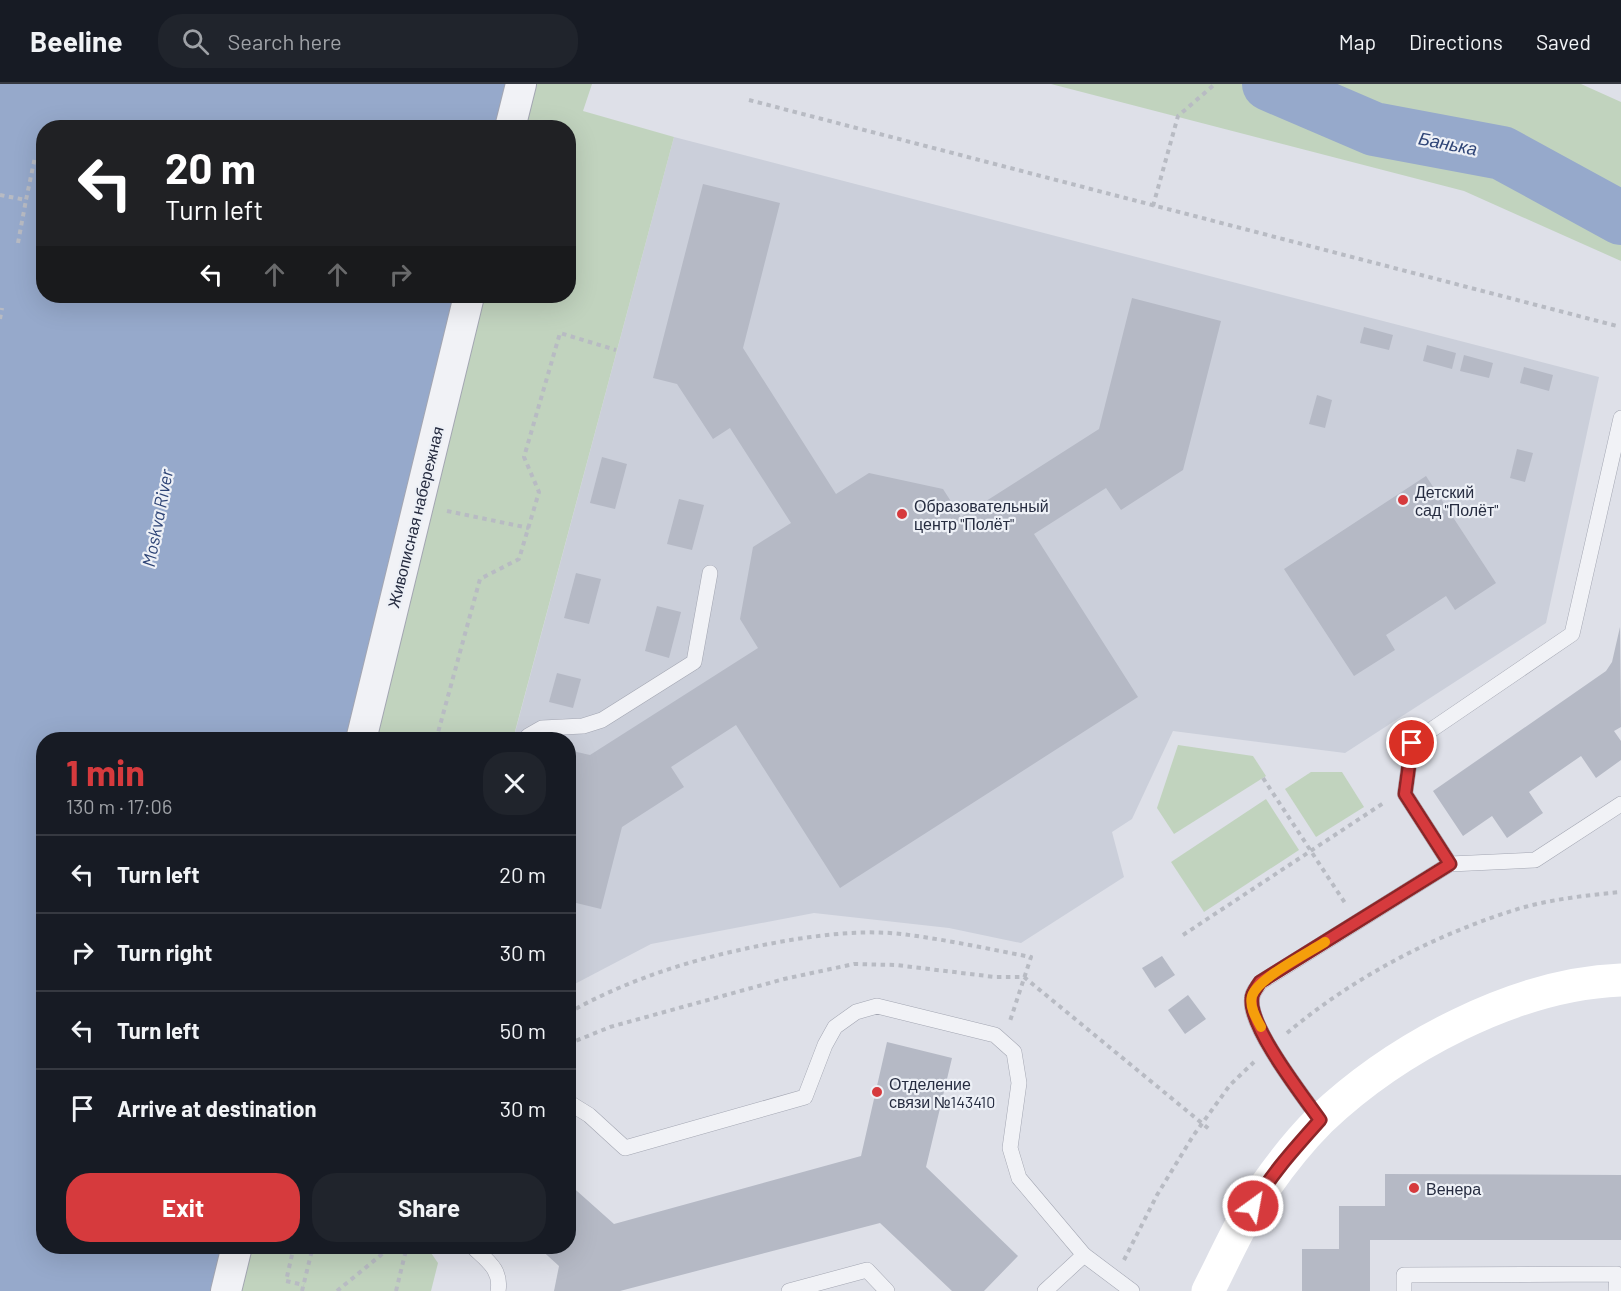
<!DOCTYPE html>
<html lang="en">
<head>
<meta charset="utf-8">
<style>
	body { margin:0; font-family:Barlow,sans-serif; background:#20242c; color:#f1f3f6; height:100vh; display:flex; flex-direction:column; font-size:22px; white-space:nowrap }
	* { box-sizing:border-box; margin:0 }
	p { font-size:20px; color:#9ea1a6 }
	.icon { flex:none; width:33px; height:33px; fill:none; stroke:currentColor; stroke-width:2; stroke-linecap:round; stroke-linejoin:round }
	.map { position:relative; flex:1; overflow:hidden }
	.panel { position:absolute; left:36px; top:648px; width:540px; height:522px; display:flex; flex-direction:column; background:#171b24; border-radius:24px; box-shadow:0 6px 24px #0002 }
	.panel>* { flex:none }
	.banner { position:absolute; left:36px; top:36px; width:540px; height:183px; border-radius:24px; box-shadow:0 6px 24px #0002; background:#202124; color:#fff; overflow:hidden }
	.pin { position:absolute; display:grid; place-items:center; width:51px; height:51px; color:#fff; margin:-26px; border:3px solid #fff; border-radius:50%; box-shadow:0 2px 6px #0007 }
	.me { position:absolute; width:66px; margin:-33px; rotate:32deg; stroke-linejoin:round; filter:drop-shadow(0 0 4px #0008) }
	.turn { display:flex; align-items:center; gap:21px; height:126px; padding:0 30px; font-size:27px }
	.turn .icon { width:78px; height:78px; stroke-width:2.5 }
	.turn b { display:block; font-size:42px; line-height:51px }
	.lanes { display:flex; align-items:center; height:57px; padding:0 30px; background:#0003; justify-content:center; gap:30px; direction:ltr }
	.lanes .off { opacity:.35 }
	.round { display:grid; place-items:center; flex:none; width:63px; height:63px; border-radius:24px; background:#20242c }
	.overview { display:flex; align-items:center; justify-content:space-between; height:102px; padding:0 30px }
	h1 { font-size:36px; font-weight:700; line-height:45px; color:#d63a3d }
	.cta { display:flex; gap:12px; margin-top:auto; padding:12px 30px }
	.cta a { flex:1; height:69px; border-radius:24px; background:#d63a3d; color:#fff; font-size:24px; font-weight:700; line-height:69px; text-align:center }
	.cta a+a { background:#20242c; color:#f1f3f6 }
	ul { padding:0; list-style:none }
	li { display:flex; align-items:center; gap:18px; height:78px; padding:0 30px; border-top:2px solid #363941 }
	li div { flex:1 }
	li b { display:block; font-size:22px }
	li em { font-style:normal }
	header { display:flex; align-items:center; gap:36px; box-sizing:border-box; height:84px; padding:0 30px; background:#171b24; border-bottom:2px solid #363941 }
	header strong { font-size:28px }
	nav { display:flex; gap:33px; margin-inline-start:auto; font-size:21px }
	.search { width:420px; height:54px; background:#20242c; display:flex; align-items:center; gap:15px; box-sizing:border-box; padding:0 21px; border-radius:24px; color:#9ea1a6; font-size:22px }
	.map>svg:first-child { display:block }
	.built { fill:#cbcfda }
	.green { fill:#c1d3be }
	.water { fill:#96a9cb }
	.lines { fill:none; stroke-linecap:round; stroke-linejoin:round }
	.river { stroke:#96a9cb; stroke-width:54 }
	.building { fill:#b5b9c5 }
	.lane-casing { stroke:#a3a6b2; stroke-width:16 }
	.street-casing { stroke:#a3a6b2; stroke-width:32 }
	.path { stroke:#b8bbc3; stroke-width:4; stroke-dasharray:4.5 4.5; stroke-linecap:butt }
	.lane { stroke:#f1f2f6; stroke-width:15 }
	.street { stroke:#f1f2f6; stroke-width:30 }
	.secondary { stroke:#fff; stroke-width:33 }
	.route-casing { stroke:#8b2628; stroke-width:15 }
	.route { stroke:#d63a3d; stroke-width:10 }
	.slow { stroke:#f59e0b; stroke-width:10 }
	.poi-dot { fill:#d63a3d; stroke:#edf0f6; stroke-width:2 }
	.labels { text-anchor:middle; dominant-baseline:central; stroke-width:4.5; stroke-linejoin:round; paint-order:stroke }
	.poi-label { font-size:16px; fill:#262c40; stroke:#edf0f6; text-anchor:start }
	.street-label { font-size:16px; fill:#262c40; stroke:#edf0f6 }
	.water-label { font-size:18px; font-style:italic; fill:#2e4476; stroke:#edf0f6 }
</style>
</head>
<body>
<header>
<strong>Beeline</strong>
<div class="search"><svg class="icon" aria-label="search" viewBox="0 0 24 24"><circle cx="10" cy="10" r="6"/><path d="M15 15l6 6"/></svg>Search here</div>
<nav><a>Map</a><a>Directions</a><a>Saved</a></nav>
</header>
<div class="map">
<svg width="1621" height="1207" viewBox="0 0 1621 1207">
	<rect width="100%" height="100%" fill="#dee0e8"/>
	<path class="built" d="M674 53 1599 293 1546 539 1345 669 1173 647 1132 735 1112 748 1124 793 1021 859 949 844 814 829 651 860 569 903 568 656H513Z"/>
	<g class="green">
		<path d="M511 0H592L583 27 674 53 513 655 348 656 458 212H568V44L500 43Z"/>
		<path d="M1051 0H1581L1621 18V177L1464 107Z"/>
		<path d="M1178 661 1253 672 1266 692 1174 750 1157 724Z"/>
		<path d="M1311 688H1342L1364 723 1316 753 1285 705Z"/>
		<path d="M1266 715 1299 766 1204 828 1171 778Z"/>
		<path d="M222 1163H427L438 1179 431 1207H211Z"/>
	</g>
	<path class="water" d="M0 0H511L500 43 44 44V212H458L348 655 44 656V1162L222 1163 211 1207H0Z"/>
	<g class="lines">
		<path class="river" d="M1269 0 1374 45 1502 69 1621 134"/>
	</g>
	<g class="building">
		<path d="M703 100 780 119 743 264 836 410 869 389 943 405 961 433 1099 345 1132 214 1221 237 1183 386 1121 426 1106 404 1034 450 1138 613 840 804 736 641 671 683 684 703 622 743 601 825 568 817V666L590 671 758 564 740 535 753 463 791 439 730 344 713 355 677 300 653 294Z"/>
		<path d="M1364 243 1393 251 1389 266 1360 259Z"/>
		<path d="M1427 261 1456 269 1452 285 1423 277Z"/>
		<path d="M1464 271 1493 279 1489 294 1460 287Z"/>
		<path d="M1524 283 1553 291 1549 307 1520 299Z"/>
		<path d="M1317 311 1332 316 1325 344 1309 340Z"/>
		<path d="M1517 365 1533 369 1525 398 1510 394Z"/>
		<path d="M602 373 627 380 615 425 590 419Z"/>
		<path d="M1426 392 1496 499 1455 526 1446 512 1386 551 1395 566 1354 592 1284 485Z"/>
		<path d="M679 415 704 421 692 466 667 460Z"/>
		<path d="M576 489 601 495 589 540 564 534Z"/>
		<path d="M657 522 681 528 669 574 645 567Z"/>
		<path d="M1620 543 1621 643 1614 647 1621 657V676L1596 694 1581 672 1529 708 1543 729 1507 754 1492 732 1463 752 1433 707 1606 587 1612 578Z"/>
		<path d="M557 589 581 595 573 624 549 618Z"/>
		<path d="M1162 872 1175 891 1155 904 1142 884Z"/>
		<path d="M1188 911 1206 935 1185 950 1168 926Z"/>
		<path d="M887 958 952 974 926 1083 1018 1172 984 1207H952L880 1139 620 1207H554L559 1182 537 1162H568V1099L614 1140 861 1072Z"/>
		<path d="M1385 1090 1621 1091V1156H1370V1207H1302V1165H1339V1122H1385Z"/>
	</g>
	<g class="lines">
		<g class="lane-casing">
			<g id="lane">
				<path d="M527 656 528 652 542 644 583 642 602 636 694 578 710 489"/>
				<path d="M1450 780 1405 710 1412 659 1572 550 1621 334"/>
				<path d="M568 1018 589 1031 625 1064 805 1013 825 961 835 943 856 928 877 922 995 951 1014 968 1019 999 1010 1064 1019 1094 1084 1171"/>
				<path d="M1320 1036C1303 1012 1248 942 1252 915 1252 909 1257 903 1261 898L1450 780 1535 776 1621 720"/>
				<path d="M472 1162C486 1176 502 1185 498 1207"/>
				<path d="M789 1207 867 1186 887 1207"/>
				<path d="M1045 1207 1084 1171 1132 1207"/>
				<path d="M1404 1207V1191L1617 1190 1616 1207"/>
			</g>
		</g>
		<g class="street-casing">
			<g id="street">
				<path d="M510 44 521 0"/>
				<path d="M361 656 469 212"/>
				<path d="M226 1207 237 1162"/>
			</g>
		</g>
		<g class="path">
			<path d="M749 16 1617 242"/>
			<path d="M0 111 26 116 35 73"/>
			<path d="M1153 122 1178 32 1215 0"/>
			<path d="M18 159 26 116"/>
			<path d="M0 235 2 224"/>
			<path d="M447 427 529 444"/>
			<path d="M436 656 480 495 519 475 539 408 524 373 560 249 616 266"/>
			<path d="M1263 694 1345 819"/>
			<path d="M1183 851 1385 718"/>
			<path d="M568 929C639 889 717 868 797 855 831 850 865 846 901 850 944 855 988 865 1031 873L1010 937"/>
			<path d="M1287 949C1355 892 1436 850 1521 824 1553 815 1588 811 1621 808"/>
			<path d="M568 960 610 943 784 895 854 880 896 881 995 893H1024L1209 1045"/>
			<path d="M294 1162 286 1197 304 1201"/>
			<path d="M1124 1176 1157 1111 1193 1052 1230 1001 1254 978"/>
			<path d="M302 1207 313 1162"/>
			<path d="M337 1207 392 1162"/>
			<path d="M396 1207 407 1162"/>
		</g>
		<use href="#lane" class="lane"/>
		<use href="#street" class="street"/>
		<path class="secondary" d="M1208 1207C1226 1172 1242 1134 1265 1103 1281 1080 1300 1056 1320 1036 1396 964 1515 900 1621 896"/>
	</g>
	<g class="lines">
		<g class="route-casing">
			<path id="route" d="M1253 1122C1271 1090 1296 1063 1320 1036 1303 1012 1248 942 1252 914 1252 909 1257 903 1260 898L1450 780 1405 710 1412 659"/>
		</g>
		<use href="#route" class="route"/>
		<path class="slow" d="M1261 943C1256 934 1249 922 1252 912 1258 894 1308 869 1325 858"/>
	</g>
	<g class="poi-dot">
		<circle cx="1403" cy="416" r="6"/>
		<circle cx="902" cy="430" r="6"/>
		<circle cx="877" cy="1008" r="6"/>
		<circle cx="1414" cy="1104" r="6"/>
	</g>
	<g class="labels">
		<g class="poi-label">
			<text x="1415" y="407">Детский<tspan x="1415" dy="18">сад "Полёт"</tspan></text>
			<text x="914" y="421">Образовательный<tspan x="914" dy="18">центр "Полёт"</tspan></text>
			<text x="889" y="999">Отделение<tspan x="889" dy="18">связи №143410</tspan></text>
			<text x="1426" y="1104">Венера</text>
		</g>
		<g class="street-label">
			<text transform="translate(415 433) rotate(-76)">Живописная набережная</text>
		</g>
		<g class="water-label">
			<text transform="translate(1448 59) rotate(11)">Банька</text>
			<text transform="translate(157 434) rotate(-79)">Moskva River</text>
		</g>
	</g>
</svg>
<div class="pin" style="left:1412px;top:659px;background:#d93025"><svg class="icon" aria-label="arrive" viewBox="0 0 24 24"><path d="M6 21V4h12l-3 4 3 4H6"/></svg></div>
<svg class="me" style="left:1253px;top:1122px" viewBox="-20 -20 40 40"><circle r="17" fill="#d63a3d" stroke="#fff" stroke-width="3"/><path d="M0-11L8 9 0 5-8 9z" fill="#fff"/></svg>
<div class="banner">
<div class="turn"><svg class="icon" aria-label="left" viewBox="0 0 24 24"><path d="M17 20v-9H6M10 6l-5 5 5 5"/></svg><div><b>20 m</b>Turn left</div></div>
<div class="lanes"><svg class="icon" aria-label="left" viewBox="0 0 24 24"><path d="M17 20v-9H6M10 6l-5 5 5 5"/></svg><svg class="icon off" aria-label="ahead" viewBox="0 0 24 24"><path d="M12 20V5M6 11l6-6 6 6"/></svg><svg class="icon off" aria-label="ahead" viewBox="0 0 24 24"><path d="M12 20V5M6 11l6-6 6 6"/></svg><svg class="icon off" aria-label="right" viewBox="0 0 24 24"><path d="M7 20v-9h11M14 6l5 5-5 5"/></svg></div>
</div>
<section class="panel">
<div class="overview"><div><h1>1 min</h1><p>130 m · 17:06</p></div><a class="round"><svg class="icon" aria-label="close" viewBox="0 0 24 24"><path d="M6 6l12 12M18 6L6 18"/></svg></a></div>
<ul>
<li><svg class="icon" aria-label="left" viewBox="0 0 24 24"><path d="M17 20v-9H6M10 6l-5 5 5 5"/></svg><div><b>Turn left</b></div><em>20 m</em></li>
<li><svg class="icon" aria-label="right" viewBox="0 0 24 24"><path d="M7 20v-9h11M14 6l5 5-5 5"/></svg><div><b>Turn right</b></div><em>30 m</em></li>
<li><svg class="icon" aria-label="left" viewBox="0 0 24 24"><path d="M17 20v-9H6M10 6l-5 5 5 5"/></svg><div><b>Turn left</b></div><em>50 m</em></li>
<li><svg class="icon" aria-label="arrive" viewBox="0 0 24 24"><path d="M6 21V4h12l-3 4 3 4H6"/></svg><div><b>Arrive at destination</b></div><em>30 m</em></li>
</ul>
<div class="cta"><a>Exit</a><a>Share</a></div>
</section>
</div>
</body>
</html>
